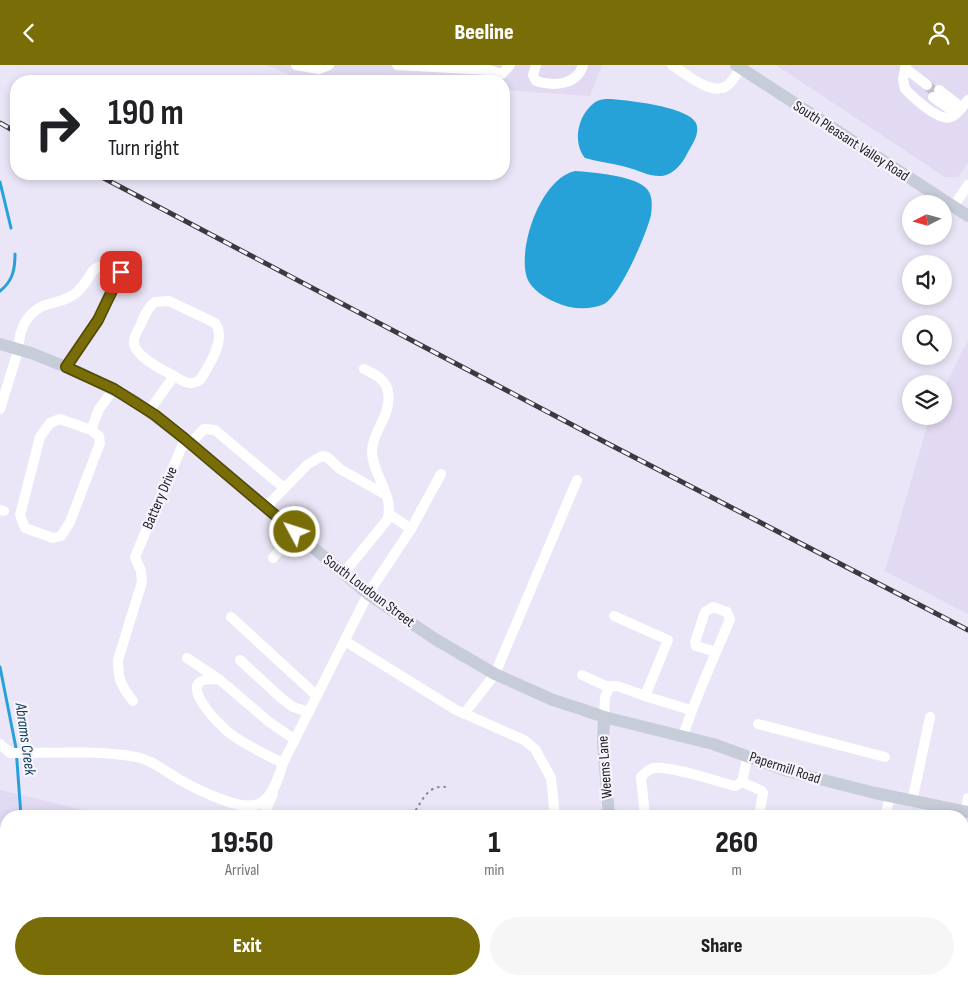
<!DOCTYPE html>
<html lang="en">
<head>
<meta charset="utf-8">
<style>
	body { margin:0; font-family:"Sofia Sans Condensed",sans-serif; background:#f6f6f6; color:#202124; height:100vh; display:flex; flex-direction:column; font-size:19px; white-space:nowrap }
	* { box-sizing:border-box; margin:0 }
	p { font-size:16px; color:#757577 }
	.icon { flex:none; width:28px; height:28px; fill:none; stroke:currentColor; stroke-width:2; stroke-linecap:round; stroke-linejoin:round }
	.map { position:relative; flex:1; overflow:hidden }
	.side { position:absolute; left:0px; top:745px; width:969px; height:175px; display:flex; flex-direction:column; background:#fff; border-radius:20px 20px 0 0; box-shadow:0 2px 8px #0003 }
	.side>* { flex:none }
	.top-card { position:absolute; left:10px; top:10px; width:500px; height:105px; border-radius:20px; box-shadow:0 2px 8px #0003; background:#fff; color:#202124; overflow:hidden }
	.needle { width:32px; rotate:264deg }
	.fabs { position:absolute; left:902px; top:130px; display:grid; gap:10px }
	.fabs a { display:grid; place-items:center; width:50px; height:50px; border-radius:50%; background:#fff; box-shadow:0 2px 8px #0003; font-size:25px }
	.pin { position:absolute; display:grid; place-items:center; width:42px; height:42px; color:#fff; margin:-21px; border-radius:10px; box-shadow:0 2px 8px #0006 }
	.me { position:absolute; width:55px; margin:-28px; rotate:310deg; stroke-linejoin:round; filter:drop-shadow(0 0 4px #0008) }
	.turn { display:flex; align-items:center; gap:18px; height:105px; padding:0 15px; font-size:22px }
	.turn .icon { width:65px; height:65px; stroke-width:2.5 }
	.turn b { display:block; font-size:35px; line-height:42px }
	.eta { display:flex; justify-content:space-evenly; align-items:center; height:85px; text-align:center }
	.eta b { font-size:30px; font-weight:800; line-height:35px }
	.action { display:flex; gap:10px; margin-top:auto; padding:10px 15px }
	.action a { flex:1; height:58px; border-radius:30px; background:#796d08; color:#fff; font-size:20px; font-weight:800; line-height:58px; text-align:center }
	.action a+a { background:#f6f6f6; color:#202124 }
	header { display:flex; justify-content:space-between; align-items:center; height:65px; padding:0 15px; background:#796d08; color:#fff; font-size:22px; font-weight:800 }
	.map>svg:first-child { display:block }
	.built { fill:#e1daf2 }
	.water { fill:#27a2d8 }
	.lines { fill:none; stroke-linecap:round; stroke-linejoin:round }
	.stream { stroke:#27a2d8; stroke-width:3 }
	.minor-tunnel { stroke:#c2becd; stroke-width:10; stroke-dasharray:10 5; stroke-linecap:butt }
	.path { stroke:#87848f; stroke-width:2; stroke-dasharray:2.5 4; stroke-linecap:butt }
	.minor { stroke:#fff; stroke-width:10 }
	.major { stroke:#c6ccd8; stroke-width:12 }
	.rail-casing { stroke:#3c3941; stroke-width:5 }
	.rail { stroke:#f7f4fe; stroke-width:3; stroke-dasharray:9; stroke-linecap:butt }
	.route-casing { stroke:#4f4705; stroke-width:12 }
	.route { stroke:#796d08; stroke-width:9 }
	.labels { text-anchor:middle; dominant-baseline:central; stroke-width:4.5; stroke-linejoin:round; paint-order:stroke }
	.street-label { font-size:15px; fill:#201e24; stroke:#f7f4fe }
	.water-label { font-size:16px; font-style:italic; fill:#124259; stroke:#f7f4fe }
</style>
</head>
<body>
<header><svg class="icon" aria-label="back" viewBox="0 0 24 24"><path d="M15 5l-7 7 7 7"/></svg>Beeline<svg class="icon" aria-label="person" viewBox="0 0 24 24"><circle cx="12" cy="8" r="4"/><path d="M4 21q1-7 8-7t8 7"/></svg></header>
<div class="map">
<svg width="968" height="920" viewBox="0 0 968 920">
	<rect width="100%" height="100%" fill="#eae6f7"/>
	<g class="built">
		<path d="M266 0H602L590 31 504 25V16H305Z"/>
		<path d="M776 0H968V98L958 112H945Z"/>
		<path d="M968 275V549L885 506 930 351H944V323Z"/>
		<path d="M0 725 109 751H6V914H296L298 920H0Z"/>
	</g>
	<g class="water">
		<path d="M610 34C626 35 695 42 697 61 699 71 691 81 687 89 682 99 674 109 662 111 649 112 638 105 626 102 612 98 598 97 585 93 572 77 578 50 594 38 599 34 605 34 610 34Z"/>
		<path d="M575 106C592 107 636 111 647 124 653 131 652 141 651 150 647 168 620 231 604 239 588 246 570 244 555 237 545 233 531 224 527 213 517 183 541 113 575 106Z"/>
	</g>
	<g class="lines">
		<g class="stream">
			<path d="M0 117 11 163"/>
			<path d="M0 226C13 216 15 204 15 189"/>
			<path d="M0 602 16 683 21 751"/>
			<path d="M54 914 58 920"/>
		</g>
		<path class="minor-tunnel" d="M927 20 936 28"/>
		<path class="path" d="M412 751C423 735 428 717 450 723"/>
		<g class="minor">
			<path d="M296 0 319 4 329 0"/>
			<path d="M397 0 489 5 502 9 510 0"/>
			<path d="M536 0 533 10 536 16C554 22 577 20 583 0"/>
			<path d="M672 0C685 8 713 33 728 20 734 15 738 6 742 0"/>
			<path d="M906 0 903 14 905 24C914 33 939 57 951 52 959 49 963 40 968 35"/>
			<path d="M905 3 927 20"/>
			<path d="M939 25 962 43"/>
			<path d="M933 32C941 39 949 42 956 49"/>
			<path d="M953 142 968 120"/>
			<path d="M0 344C6 325 12 305 18 286 19 280 19 273 21 267 23 259 29 250 36 245 46 236 64 239 77 227 97 209 87 193 121 207L98 255 66 301"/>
			<path d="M149 346 174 311C183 316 190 322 200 315 209 301 227 273 215 258L169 236 155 237C147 243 144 252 140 261 137 266 133 273 134 279 136 292 163 305 174 311"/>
			<path d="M91 365 99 371 100 378 70 457 61 471 53 473 25 463 20 450 40 372 50 358 60 354 91 365 99 344 114 324"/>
			<path d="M191 378 204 364 215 365 284 423"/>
			<path d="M266 442 308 399 322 391 327 392 340 404 386 430"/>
			<path d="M0 445 4 446"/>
			<path d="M389 449 411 464"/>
			<path d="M273 493 295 467"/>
			<path d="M344 508 387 455C396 432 371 408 372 385 373 365 392 350 388 327 386 314 374 309 364 304"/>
			<path d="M614 551 668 575 645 631"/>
			<path d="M231 552 317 631"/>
			<path d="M345 576 456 645 524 675 535 684 551 713 555 751"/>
			<path d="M187 593 220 615 268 656 295 675"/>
			<path d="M240 595 281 633 293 642 309 647"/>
			<path d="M582 610 610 623"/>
			<path d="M220 615C169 608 216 658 232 670 248 681 266 690 283 698"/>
			<path d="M133 636C121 621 118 614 118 595L142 517 141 506 135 492 185 374"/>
			<path d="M464 649 495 609 577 415"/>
			<path d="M604 652 605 632 610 621H617L651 633 691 645"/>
			<path d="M758 659 885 692"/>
			<path d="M683 671C696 631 714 593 730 554L727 547 713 542 705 547 695 577 696 581 716 587"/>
			<path d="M0 679 10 688C50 688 97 685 136 692 152 695 163 705 177 713 190 721 203 727 218 733 260 750 271 739 283 698L368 529 411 464 441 409"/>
			<path d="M742 717 762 726 763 728 759 751"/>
			<path d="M912 737 930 652"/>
			<path d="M965 747 968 733"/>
			<path d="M263 751 273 729"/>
			<path d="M645 751 641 712C645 708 648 704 654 703 672 701 715 716 735 721L742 717 748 690"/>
			<path d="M885 751 890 732"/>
			<path d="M804 914 832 920"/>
			<path d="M702 920 704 914"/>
			<path d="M758 920V918"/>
		</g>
		<g class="major">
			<path d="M736 0 968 151"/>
			<path d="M0 279 31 288 81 308 135 336 185 374 368 529 435 574 495 609 553 635 581 644 604 652 713 679 788 706 875 728 968 747"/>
			<path d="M604 652 603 677 609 751"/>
			<path d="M624 914 625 920"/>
		</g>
		<g class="rail-casing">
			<g id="rail">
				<path d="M0 58 16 67"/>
				<path d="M96 109 601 375 968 565"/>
			</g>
		</g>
		<use href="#rail" class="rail"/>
	</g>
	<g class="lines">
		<g class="route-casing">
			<path id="route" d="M121 207 98 255 66 302 114 324 155 350 185 374 295 467"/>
		</g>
		<use href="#route" class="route"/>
	</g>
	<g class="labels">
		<g class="street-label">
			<text transform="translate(851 76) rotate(33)">South Pleasant Valley Road</text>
			<text transform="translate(160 433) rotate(-67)">Battery Drive</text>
			<text transform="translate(369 526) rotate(37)">South Loudoun Street</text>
			<text transform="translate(605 702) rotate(-94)">Weems Lane</text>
			<text transform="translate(785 703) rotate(18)">Papermill Road</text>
		</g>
		<g class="water-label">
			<text transform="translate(25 674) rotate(82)">Abrams Creek</text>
		</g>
	</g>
</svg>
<div class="fabs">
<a><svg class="needle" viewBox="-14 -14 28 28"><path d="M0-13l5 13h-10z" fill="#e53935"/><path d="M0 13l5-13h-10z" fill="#757577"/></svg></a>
<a><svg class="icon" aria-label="sound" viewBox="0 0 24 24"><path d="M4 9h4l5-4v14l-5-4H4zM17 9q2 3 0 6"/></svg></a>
<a><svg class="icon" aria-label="search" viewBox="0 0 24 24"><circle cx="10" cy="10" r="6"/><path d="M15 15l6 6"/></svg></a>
<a><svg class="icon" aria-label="layers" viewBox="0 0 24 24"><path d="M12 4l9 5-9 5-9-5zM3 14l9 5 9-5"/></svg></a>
</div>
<div class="pin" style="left:121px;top:207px;background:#d93025"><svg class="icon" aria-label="arrive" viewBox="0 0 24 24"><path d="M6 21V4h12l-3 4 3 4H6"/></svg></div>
<svg class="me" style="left:295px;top:467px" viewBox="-20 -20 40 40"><circle r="17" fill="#796d08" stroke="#fff" stroke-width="3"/><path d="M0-11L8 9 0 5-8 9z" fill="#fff"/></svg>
<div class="top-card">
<div class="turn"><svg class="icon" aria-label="right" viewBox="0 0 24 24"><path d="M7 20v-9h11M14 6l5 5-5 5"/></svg><div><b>190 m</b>Turn right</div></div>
</div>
<section class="side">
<div class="eta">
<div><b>19:50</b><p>Arrival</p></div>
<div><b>1</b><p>min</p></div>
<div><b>260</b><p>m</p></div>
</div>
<div class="action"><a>Exit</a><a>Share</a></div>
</section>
</div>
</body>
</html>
